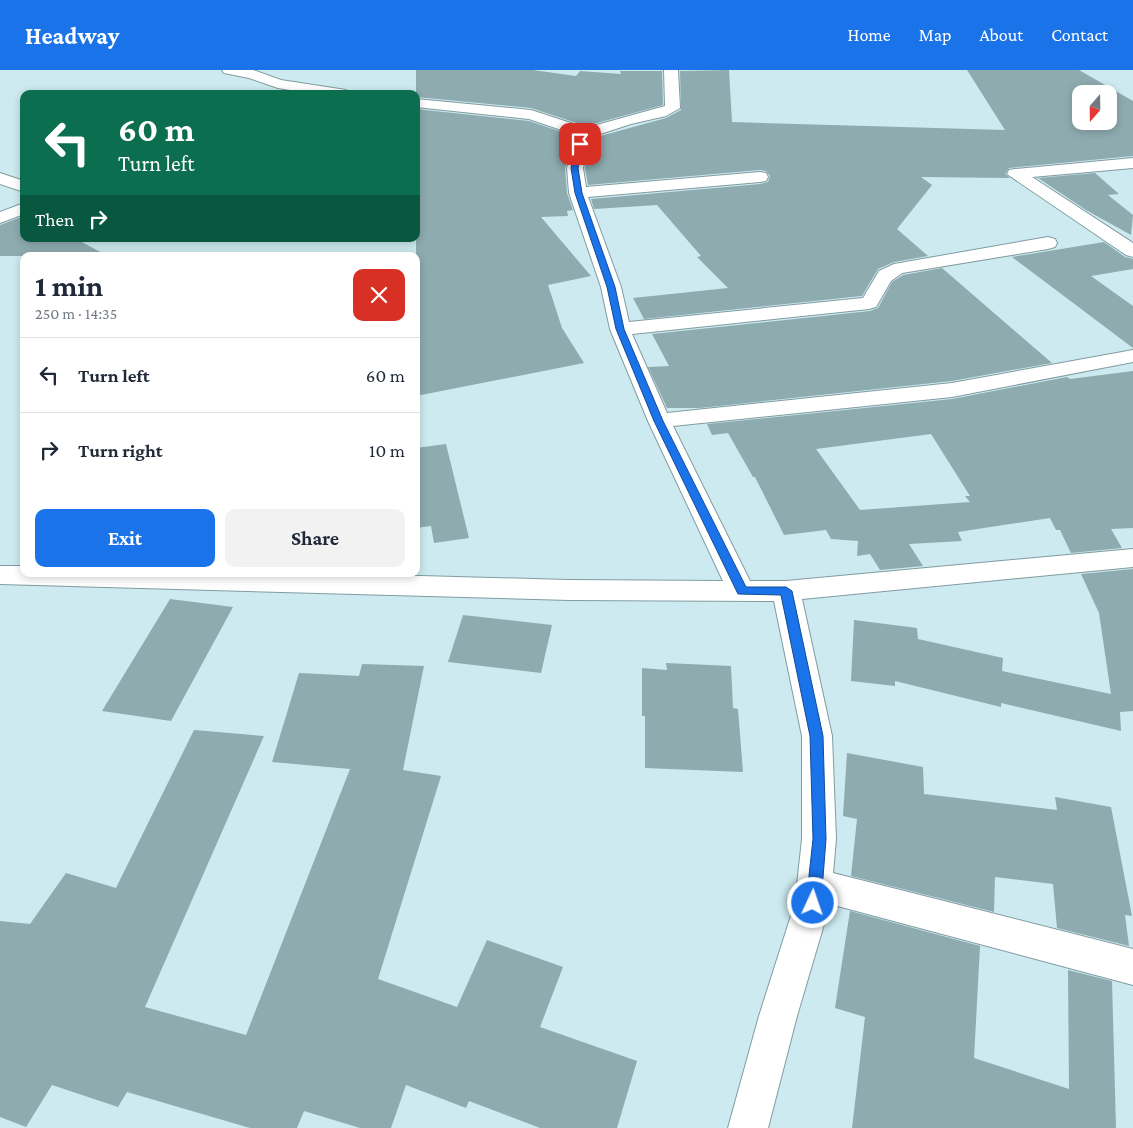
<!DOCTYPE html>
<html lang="en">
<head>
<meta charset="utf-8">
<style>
	body { margin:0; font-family:"Crimson Pro",serif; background:#f2f2f3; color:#1f2937; height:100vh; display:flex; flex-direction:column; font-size:19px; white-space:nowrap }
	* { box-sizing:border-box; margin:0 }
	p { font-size:16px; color:#747a83 }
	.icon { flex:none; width:28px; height:28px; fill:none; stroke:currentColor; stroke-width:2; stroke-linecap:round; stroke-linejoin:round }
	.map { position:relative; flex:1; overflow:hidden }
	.drawer { position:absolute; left:20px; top:182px; width:400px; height:325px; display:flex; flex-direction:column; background:#fff; border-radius:10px; box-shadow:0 2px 8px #0003 }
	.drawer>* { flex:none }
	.guide { position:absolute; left:20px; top:20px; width:400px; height:152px; border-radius:10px; box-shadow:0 2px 8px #0003; background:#0b6e4f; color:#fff; overflow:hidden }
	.needle { width:32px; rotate:200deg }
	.controls { position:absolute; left:1072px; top:15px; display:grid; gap:10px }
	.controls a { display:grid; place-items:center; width:45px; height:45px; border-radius:10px; background:#fff; box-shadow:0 2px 8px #0003; font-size:25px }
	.pin { position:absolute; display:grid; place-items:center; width:42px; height:42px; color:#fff; margin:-21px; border-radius:10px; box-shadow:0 2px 8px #0006 }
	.me { position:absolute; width:55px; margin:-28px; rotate:3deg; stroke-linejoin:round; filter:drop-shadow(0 0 4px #0008) }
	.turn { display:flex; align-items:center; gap:18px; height:105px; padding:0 15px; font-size:22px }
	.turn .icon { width:65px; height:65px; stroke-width:2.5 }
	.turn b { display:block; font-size:35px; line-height:42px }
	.then { display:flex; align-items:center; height:48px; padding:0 15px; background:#0003; gap:10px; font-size:19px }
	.round { display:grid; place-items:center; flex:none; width:52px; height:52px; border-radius:10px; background:#f2f2f3 }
	.head { display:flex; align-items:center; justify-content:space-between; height:85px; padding:0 15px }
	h1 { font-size:30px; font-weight:700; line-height:38px }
	.button { display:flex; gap:10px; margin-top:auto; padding:10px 15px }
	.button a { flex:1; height:58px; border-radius:10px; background:#1a73e8; color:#fff; font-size:20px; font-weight:700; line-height:58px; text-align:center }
	.button a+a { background:#f2f2f3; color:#1f2937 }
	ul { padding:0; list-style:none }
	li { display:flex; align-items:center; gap:15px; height:75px; padding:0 15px; border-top:1px solid #e0e1e3 }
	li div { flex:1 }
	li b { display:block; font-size:19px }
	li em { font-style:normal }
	header { display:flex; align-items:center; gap:30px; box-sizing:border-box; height:70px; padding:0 25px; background:#1a73e8; color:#fff }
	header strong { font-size:24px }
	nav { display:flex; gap:28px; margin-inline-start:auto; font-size:18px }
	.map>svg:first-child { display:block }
	.building { fill:#8eabb0; fill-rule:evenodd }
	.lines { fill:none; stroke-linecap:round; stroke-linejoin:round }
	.minor-casing { stroke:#809ca1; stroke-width:2 }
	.minor { fill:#fff; fill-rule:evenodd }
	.route { fill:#1a73e8; stroke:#114b97 }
</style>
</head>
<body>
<header>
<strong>Headway</strong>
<nav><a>Home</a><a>Map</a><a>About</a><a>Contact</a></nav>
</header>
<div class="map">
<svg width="1133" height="1058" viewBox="0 0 1133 1058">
	<rect width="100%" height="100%" fill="#cceaef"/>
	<g class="building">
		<path d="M416 0H533L576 6 580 1 621 4 620 1H662L663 35 586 56 531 38 416 27Z"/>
		<path d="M729 0 732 52 1005 60 967 0H1079L1133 31V86L1009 98 1005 104 1010 108 921 107 932 115 897 159 928 186 894 192 878 199 862 226 644 249 633 228 728 218 697 187 701 186 657 135 594 139 591 129 760 114 768 112 770 106 766 101 760 100 588 115 585 98 593 68 666 48 681 40 680 1ZM1081 24H1109V51H1081Z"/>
		<path d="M416 39 529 51 574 66 565 98 567 123 573 140 567 141 568 146 541 147 591 206 548 215 562 258 584 293 416 326Z"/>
		<path d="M1095 103 1119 124 1108 125 1133 145 1131 165 1086 140 1038 108Z"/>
		<path d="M24 146V169H76L108 186H0V155Z"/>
		<path d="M1104 172 1125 187 1133 189V199L1091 206 1133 236V278L1012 187Z"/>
		<path d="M942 198 1052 293 952 311 700 338H667L648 297 669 296 652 264 870 241 878 238 892 212 903 205Z"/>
		<path d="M1133 301V458L1111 459 1122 478 1071 483 1060 460H1056L1050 448 958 462 962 471 909 474 923 496 880 500 870 484 857 486 858 471 831 469 826 460 784 465 755 407H753L728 363 712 365 707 354 952 329 1067 307 1070 309ZM931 364 970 426H965L970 432 860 440 816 379Z"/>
		<path d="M446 374 469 468 434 473 431 456 416 458V378Z"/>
		<path d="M1133 499V641L1120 642 1121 661 1001 633V637L895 611V616L851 611 854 550 917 558 918 569 1003 588 1002 601 1111 624 1099 543 1081 504Z"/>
		<path d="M170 529 233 537 171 651 102 641Z"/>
		<path d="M463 545 552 555 541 603 448 592Z"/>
		<path d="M666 593 731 596 733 638 738 639 743 702 645 698V646H642V598L667 600Z"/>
		<path d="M362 594 424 596 403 700 441 706 378 909 457 937 487 870 563 897 540 957 637 991 617 1058H540L469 1031 466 1038 406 1015 391 1058H360L304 1041 297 1058H250L127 1022 118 1037 52 1015 26 1057 0 1047V851L30 854 66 803 116 818 194 660 264 666 145 937 246 965 350 699 272 692 299 603 359 606Z"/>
		<path d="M847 683 923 697 924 724 1057 740 1055 727 1111 737 1132 846 1125 845 1129 876 1057 858 1053 814 995 807 994 842 851 806 857 749 843 746Z"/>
		<path d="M850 841 980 876 974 988 1069 1019 1068 900 1112 911 1116 1058H852L865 947 835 938Z"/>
	</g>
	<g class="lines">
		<g class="minor-casing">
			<g id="minor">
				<path d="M222 0H253L281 10 346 20 353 24H315L278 18 249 8 224 3Z"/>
				<path d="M664 0H678L680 38 666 46 631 54 591 67 583 98 586 117 760 102 766 103 768 107 766 111 760 112 588 127 621 217 629 252 863 228 879 201 894 194 1048 167 1055 169 1057 173 1055 177 1048 179 902 203 891 211 876 237 869 239 632 264 667 343 952 313 1133 280V292L952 327 673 356 750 511H786L1133 479V497L802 529 832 666 836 769 833 803 1133 879V915L830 834 797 946 768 1058H728L759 946 795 833 802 769V666L774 531 569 530 0 514V496H24V504H349L569 510 723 511 648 351 610 259 601 217 569 123 567 98 576 65 529 49 416 37V29L531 40 586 58 665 36Z"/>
				<path d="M1133 88V98L1032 107 1133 173V187L1126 185 1007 104 1009 100 1015 99Z"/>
				<path d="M0 103 24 111V122L0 114Z"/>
				<path d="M24 133V144L0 153V142Z"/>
			</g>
		</g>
		<use href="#minor" class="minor"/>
	</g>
	<path class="route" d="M580 72 583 74 578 98 582 123 615 217 624 259 663 351 746 517H786L792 521 823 666 826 769 821 833 819 838 813 840 808 838 806 833 813 769 810 666 781 525 738 524 654 351 616 259 607 217 575 123 571 98 577 74Z"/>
</svg>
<div class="controls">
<a><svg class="needle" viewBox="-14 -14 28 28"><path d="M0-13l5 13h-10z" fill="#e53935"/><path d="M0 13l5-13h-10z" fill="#747a83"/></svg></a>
</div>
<div class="pin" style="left:580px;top:74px;background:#d93025"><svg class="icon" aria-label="arrive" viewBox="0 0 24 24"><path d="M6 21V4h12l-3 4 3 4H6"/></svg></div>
<svg class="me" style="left:813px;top:833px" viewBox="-20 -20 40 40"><circle r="17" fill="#1a73e8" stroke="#fff" stroke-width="3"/><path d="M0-11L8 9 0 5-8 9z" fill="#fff"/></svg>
<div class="guide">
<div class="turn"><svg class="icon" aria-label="left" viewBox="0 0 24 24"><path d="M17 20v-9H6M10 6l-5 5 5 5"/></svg><div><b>60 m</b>Turn left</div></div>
<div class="then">Then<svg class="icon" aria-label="right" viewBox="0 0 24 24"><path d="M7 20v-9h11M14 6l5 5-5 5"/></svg></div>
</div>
<section class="drawer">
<div class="head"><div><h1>1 min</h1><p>250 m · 14:35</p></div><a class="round" style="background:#d93025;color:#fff"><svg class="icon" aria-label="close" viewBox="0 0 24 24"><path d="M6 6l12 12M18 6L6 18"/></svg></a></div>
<ul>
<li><svg class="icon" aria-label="left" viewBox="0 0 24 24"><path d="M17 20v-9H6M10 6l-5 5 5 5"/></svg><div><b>Turn left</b></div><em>60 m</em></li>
<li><svg class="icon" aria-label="right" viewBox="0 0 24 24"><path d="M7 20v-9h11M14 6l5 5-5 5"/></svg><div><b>Turn right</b></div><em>10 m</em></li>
</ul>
<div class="button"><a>Exit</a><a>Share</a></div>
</section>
</div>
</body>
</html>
